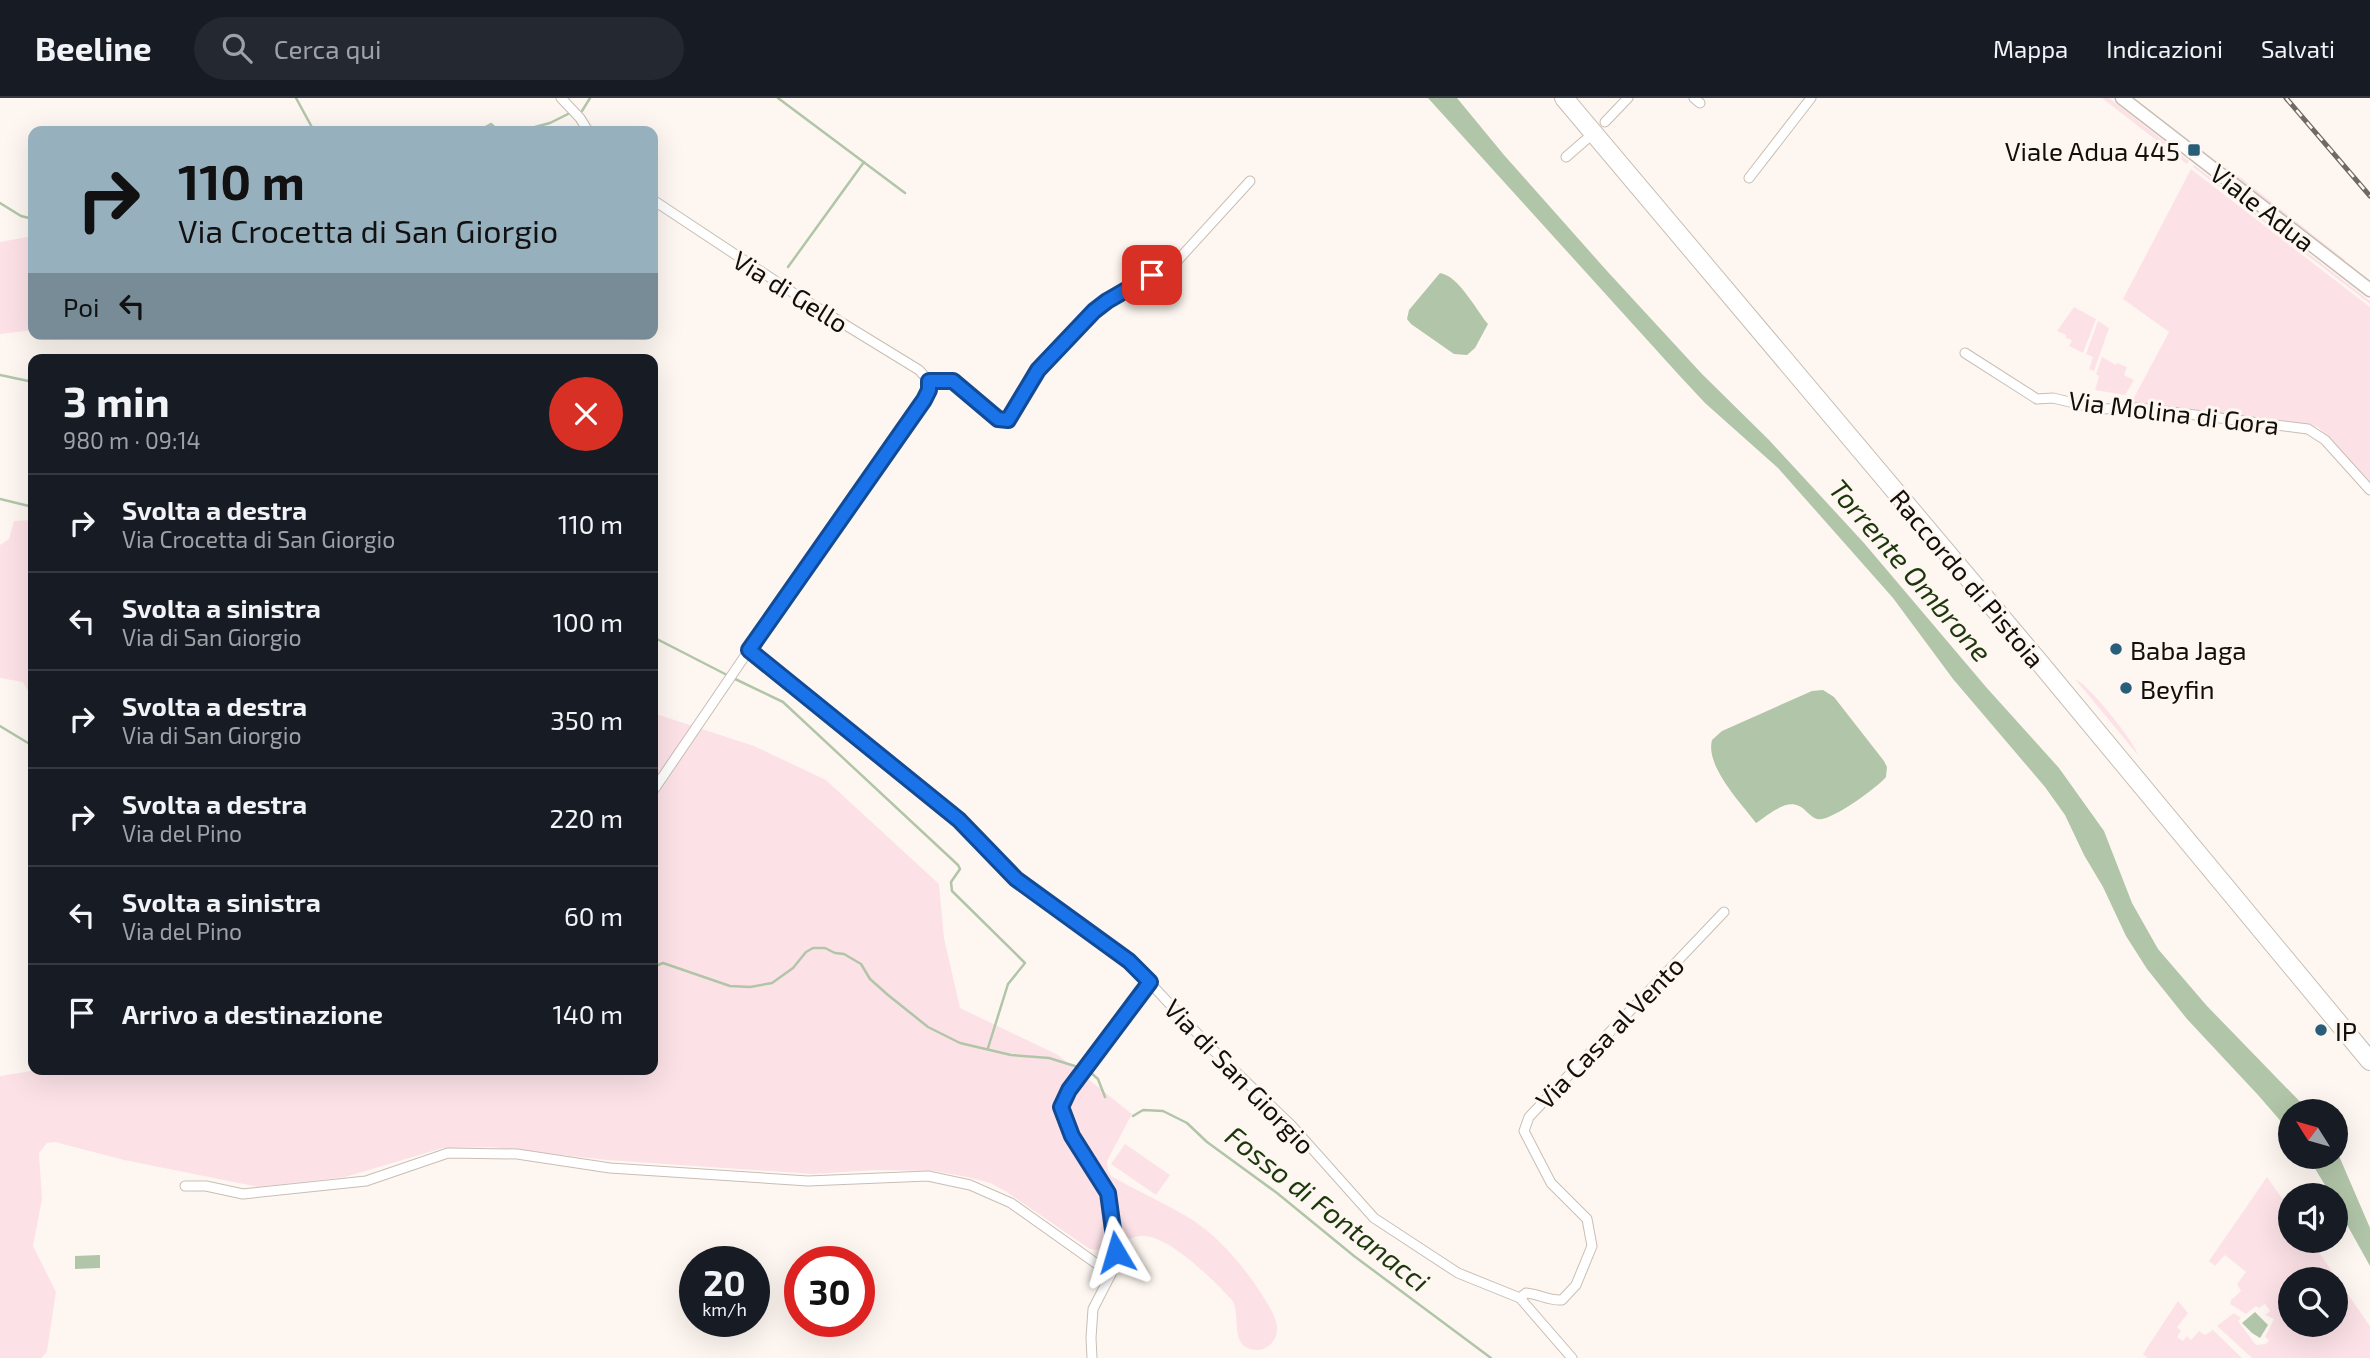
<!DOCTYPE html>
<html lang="it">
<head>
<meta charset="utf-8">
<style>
	body { margin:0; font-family:"Exo 2",sans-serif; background:#242831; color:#f1f3f6; height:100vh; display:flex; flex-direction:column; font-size:26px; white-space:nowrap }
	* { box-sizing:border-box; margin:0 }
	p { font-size:23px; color:#9ea1a6 }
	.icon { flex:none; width:38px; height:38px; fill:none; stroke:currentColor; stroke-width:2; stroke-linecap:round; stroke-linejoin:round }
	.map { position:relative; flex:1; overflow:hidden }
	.sheet { position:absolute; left:28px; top:256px; width:630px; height:721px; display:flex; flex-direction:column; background:#171b24; border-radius:14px; box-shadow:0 7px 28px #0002 }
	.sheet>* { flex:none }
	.top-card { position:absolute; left:28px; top:28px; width:630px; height:214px; border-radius:14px; box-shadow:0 7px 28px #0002; background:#97b0be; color:#111; overflow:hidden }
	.needle { width:46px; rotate:307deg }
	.buttons { position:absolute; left:2278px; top:1001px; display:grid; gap:14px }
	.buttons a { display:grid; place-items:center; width:70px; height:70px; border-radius:50%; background:#171b24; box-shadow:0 7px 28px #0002; font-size:35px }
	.speed { position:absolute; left:679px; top:1148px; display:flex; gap:14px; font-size:35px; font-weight:700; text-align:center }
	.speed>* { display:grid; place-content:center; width:91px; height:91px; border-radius:50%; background:#171b24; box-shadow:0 7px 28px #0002; line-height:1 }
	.speed small { font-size:18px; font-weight:400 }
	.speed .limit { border:10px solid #d22; background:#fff; color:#111 }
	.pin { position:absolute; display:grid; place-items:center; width:60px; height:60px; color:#fff; margin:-30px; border-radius:14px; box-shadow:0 4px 10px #0006 }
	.me { position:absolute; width:77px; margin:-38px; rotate:353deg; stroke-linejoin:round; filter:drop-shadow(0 0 5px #0008) }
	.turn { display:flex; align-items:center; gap:24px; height:147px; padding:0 35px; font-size:32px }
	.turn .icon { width:91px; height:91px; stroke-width:2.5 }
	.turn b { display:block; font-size:49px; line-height:60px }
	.then { display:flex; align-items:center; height:66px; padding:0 35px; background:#0003; gap:14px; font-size:26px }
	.round { display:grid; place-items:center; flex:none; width:74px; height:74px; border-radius:37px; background:#242831 }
	.summary { display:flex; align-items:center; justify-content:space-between; height:119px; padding:0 35px }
	h1 { font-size:42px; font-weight:700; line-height:52px }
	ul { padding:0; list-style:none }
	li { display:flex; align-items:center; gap:21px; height:98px; padding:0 35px; border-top:2px solid #363941 }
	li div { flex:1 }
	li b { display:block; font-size:26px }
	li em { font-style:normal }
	header { display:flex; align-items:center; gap:42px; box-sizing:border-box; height:98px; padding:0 35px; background:#171b24; border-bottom:2px solid #363941 }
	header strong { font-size:33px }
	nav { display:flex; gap:38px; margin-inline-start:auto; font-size:24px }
	.search { width:490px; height:63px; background:#242831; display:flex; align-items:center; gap:18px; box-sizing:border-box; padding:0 24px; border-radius:38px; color:#9ea1a6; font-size:26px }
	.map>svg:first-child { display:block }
	.green { fill:#fce2e7; fill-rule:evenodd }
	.water { fill:#b1c5a8 }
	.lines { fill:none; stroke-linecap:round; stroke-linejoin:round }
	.stream { stroke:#b1c5a8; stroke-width:2.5 }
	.street-casing { stroke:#c8beb4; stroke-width:11 }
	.secondary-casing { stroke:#c8beb4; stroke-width:15 }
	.highway-casing { stroke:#c8beb4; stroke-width:20 }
	.street { stroke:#fff; stroke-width:9 }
	.secondary { stroke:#fff; stroke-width:12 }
	.highway { stroke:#fff; stroke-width:18 }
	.rail-casing { stroke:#6e6a65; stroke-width:5 }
	.rail { stroke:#fef7f1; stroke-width:2.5; stroke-dasharray:8; stroke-linecap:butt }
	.route-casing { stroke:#114b97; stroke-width:18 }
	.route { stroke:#1a73e8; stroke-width:12 }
	.poi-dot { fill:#295e7a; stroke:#fef7f1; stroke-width:2.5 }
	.labels { text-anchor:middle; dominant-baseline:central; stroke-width:6; stroke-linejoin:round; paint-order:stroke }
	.poi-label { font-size:26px; fill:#120f0b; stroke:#fef7f1; text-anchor:start }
	.street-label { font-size:26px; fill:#120f0b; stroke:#fef7f1 }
	.water-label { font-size:28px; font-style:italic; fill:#1d370c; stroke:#fef7f1 }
</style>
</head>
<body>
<header>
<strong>Beeline</strong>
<div class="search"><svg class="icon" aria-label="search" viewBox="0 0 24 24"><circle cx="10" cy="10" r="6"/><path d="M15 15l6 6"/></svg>Cerca qui</div>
<nav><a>Mappa</a><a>Indicazioni</a><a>Salvati</a></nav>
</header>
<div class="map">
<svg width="2370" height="1260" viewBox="0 0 2370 1260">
	<rect width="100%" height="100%" fill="#fef7f1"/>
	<g class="green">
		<path d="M2102 0H2109L2189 63 2187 66Z"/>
		<path d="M2194 67 2370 203V206L2193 69Z"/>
		<path d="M2227 69 2345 162 2343 164 2225 72Z"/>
		<path d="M2191 71 2370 209V386L2318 329 2274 321 2130 307 2169 234 2123 201Z"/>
		<path d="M33 138V232L0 236V144Z"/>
		<path d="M2074 209 2096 221 2083 255 2069 248 2072 242 2066 240V237L2057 233Z"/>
		<path d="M2098 223 2109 230 2094 273 2089 271 2093 259 2086 256Z"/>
		<path d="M2102 259 2116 267 2117 265 2127 269 2124 277 2134 282 2125 297 2095 292 2099 278 2096 276Z"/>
		<path d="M33 422V601L23 584 0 580V447L9 441 14 423Z"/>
		<path d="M2075 581C2089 587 2133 642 2138 657Z"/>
		<path d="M653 615 754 648 826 682 939 786 944 840 960 910 1058 957 1132 1016 1107 1063 1108 1072 1111 1078C1136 1092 1162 1104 1186 1118 1219 1137 1247 1172 1266 1203 1272 1214 1280 1225 1276 1238 1273 1246 1265 1253 1256 1252 1227 1250 1243 1215 1231 1201 1213 1182 1168 1136 1141 1138 1123 1140 1109 1155 1090 1151L1005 1093 990 1085 967 1079 934 1073 875 1072 813 1076 607 1062 491 1049 443 1050 345 1079 258 1089 124 1062 55 1044 47 1045 39 1055 42 1101 33 1148 56 1194 47 1253 42 1260H0V978L31 973 33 969V971H653Z"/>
		<path d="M1125 1046 1170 1077 1156 1097 1111 1066Z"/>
		<path d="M2267 1079 2291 1113V1143H2311L2370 1228V1260H2252L2217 1228 2234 1215 2241 1220 2238 1223 2256 1247 2266 1246 2269 1242 2265 1239 2274 1221 2265 1217 2270 1213 2265 1206 2259 1210 2256 1208 2246 1216 2230 1206 2231 1202 2241 1193 2237 1186 2246 1174 2225 1157 2215 1168 2209 1163ZM2291 1181H2336V1227H2291Z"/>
		<path d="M2178 1203 2188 1215 2177 1229 2181 1233 2177 1239 2183 1243 2187 1238 2191 1242 2199 1233 2205 1237 2213 1232 2242 1260H2147L2143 1256Z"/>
	</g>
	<g class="water">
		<path d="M1428 0H1457L1504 57 1607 173 1702 276 1769 342 1864 445 1986 589 2059 670 2104 733 2132 805 2158 851 2207 908 2309 1013H2291V1035L2258 997 2187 921 2147 871 2126 838 2103 789 2084 757 2065 717 2045 689 1953 581 1893 500 1778 370 1705 305 1678 276Z"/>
		<path d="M1440 175C1459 178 1476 212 1488 226L1475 250 1467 257 1454 256 1411 226 1407 221 1409 212Z"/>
		<path d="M1823 592 1834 599 1884 663 1887 669 1886 679C1878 689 1829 725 1817 721 1810 719 1806 711 1799 708 1785 701 1767 718 1756 725 1741 705 1705 668 1712 642L1722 633 1812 593Z"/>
		<path d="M2336 1051 2370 1130V1168L2336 1107V1097H2331L2308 1059H2336Z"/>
		<path d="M100 1157V1170L75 1171V1158Z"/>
		<path d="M2255 1214 2268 1227 2260 1240 2252 1235 2242 1225Z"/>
	</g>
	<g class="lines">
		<g class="stream">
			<path d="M296 0 314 33"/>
			<path d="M778 0 905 95"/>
			<path d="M582 13 590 0"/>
			<path d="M478 33 491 26 498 33"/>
			<path d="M520 33 550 25 568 16"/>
			<path d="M0 105 21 118 33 121"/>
			<path d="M788 169 864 64"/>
			<path d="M0 277 33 284"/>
			<path d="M0 401 33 409"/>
			<path d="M653 539 727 577"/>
			<path d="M733 580 783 604 958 767 960 771 951 784 952 793 1025 865 1008 886 988 950"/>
			<path d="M0 628 33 648"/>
			<path d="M653 869 663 865 730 888 750 889 772 885 793 870 806 854 813 850H825L835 855 844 856 861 866 870 881 888 897 928 929 960 945 1011 957 1049 960 1078 969 1090 974 1098 981 1105 999"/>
			<path d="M1133 1018 1143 1012 1163 1013 1187 1025 1207 1044 1277 1095 1354 1158 1491 1260"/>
		</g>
		<g class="street-casing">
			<g id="street">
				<path d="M561 0 580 20 588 33"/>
				<path d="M1694 0 1700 5"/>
				<path d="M1605 24 1628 0"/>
				<path d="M1566 59 1589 39"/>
				<path d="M1749 80 1811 0"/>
				<path d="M653 102 795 196 919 272 929 283"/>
				<path d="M1965 255 2037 301 2053 300 2099 311 2139 310 2308 331 2325 342 2370 392"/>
				<path d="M929 283V292L924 302 749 552 959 722 1026 789 1136 870 1210 949 1291 1027 1374 1120 1458 1175 1520 1200 1572 1260"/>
				<path d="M929 283H953L995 319 1003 323 1008 322 1038 272 1098 209 1178 162 1250 83"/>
				<path d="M653 693 749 552"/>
				<path d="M185 1088H206L243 1096 366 1083 448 1055 517 1056 610 1070 808 1083 928 1078 970 1087 1011 1105 1111 1176"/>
				<path d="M1520 1200 1526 1195C1539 1196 1549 1203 1562 1202L1576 1187 1592 1148 1587 1121 1551 1085 1524 1033 1529 1019 1724 814"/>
				<path d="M1092 1260 1091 1240 1093 1211 1111 1176 1116 1154 1109 1095 1072 1038 1061 1009 1069 992 1150 884"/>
			</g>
		</g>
		<g class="secondary-casing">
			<path id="secondary" d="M2122 0 2370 192"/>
		</g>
		<g class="highway-casing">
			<path id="highway" d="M1564 0 2040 565 2370 963"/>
		</g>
		<use href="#street" class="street"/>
		<use href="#secondary" class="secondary"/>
		<use href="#highway" class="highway"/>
		<g class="rail-casing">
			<path id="rail" d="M2286 0 2370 98"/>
		</g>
		<use href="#rail" class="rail"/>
	</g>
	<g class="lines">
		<g class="route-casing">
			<path id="route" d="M1116 1154 1108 1095 1072 1038 1061 1009 1069 992 1150 884 1129 863 1016 781 959 722 749 552 924 302 929 292V283H953L998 321 1008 322 1038 272 1094 213 1107 203 1152 177"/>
		</g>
		<use href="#route" class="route"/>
	</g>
	<g class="poi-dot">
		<rect x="2187" y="45" width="14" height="14" rx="3.5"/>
		<circle cx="2116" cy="551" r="7"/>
		<circle cx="2126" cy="590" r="7"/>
		<circle cx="2321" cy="932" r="7"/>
	</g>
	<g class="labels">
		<g class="poi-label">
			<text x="2180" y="52" text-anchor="end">Viale Adua 445</text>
			<text x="2130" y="551">Baba Jaga</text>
			<text x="2140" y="590">Beyfin</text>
			<text x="2335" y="932">IP</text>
		</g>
		<g class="street-label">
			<text transform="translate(2263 109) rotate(38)">Viale Adua</text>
			<text transform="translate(791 193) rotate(32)">Via di Gello</text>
			<text transform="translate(2174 314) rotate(7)">Via Molina di Gora</text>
			<text transform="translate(1968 480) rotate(50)">Raccordo di Pistoia</text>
			<text transform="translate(1609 934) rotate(-46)">Via Casa al Vento</text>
			<text transform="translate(1240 978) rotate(46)">Via di San Giorgio</text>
		</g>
		<g class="water-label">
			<text transform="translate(1911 472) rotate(49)">Torrente Ombrone</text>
			<text transform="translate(1328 1110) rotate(38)">Fosso di Fontanacci</text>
		</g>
	</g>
</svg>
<div class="buttons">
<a><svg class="needle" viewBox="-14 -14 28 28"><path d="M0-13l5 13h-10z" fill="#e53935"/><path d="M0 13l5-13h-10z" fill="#9ea1a6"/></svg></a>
<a><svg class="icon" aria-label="sound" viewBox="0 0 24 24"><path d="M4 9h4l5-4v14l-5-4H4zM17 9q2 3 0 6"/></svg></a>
<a><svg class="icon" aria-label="search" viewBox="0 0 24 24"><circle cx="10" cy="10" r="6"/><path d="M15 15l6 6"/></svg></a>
</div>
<div class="speed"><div>20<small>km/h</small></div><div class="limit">30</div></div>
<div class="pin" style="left:1152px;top:177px;background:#d93025"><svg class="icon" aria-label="arrive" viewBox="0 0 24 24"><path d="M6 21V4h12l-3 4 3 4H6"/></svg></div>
<svg class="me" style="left:1116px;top:1154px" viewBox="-20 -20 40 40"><path d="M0-17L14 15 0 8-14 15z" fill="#1a73e8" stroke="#fff" stroke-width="4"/></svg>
<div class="top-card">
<div class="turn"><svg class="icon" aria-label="right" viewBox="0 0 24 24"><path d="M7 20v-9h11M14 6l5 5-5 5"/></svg><div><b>110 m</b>Via Crocetta di San Giorgio</div></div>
<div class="then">Poi<svg class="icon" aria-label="left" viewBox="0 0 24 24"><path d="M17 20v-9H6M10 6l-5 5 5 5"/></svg></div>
</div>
<section class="sheet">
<div class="summary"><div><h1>3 min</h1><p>980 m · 09:14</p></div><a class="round" style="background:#d93025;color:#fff"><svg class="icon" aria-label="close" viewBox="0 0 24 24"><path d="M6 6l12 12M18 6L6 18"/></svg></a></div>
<ul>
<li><svg class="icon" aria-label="right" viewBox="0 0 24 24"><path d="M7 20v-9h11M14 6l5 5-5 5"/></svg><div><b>Svolta a destra</b><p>Via Crocetta di San Giorgio</p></div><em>110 m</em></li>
<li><svg class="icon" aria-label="left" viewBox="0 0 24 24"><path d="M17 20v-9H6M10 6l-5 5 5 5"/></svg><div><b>Svolta a sinistra</b><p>Via di San Giorgio</p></div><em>100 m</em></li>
<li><svg class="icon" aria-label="right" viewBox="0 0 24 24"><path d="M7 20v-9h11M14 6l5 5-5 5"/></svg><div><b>Svolta a destra</b><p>Via di San Giorgio</p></div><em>350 m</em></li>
<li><svg class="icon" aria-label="right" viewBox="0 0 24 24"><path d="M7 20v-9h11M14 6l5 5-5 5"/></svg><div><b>Svolta a destra</b><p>Via del Pino</p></div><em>220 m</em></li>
<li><svg class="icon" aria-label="left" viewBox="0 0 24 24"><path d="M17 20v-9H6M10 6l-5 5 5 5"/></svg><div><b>Svolta a sinistra</b><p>Via del Pino</p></div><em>60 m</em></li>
<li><svg class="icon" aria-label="arrive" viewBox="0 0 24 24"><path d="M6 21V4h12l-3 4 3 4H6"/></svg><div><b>Arrivo a destinazione</b></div><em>140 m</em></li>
</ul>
</section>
</div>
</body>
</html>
